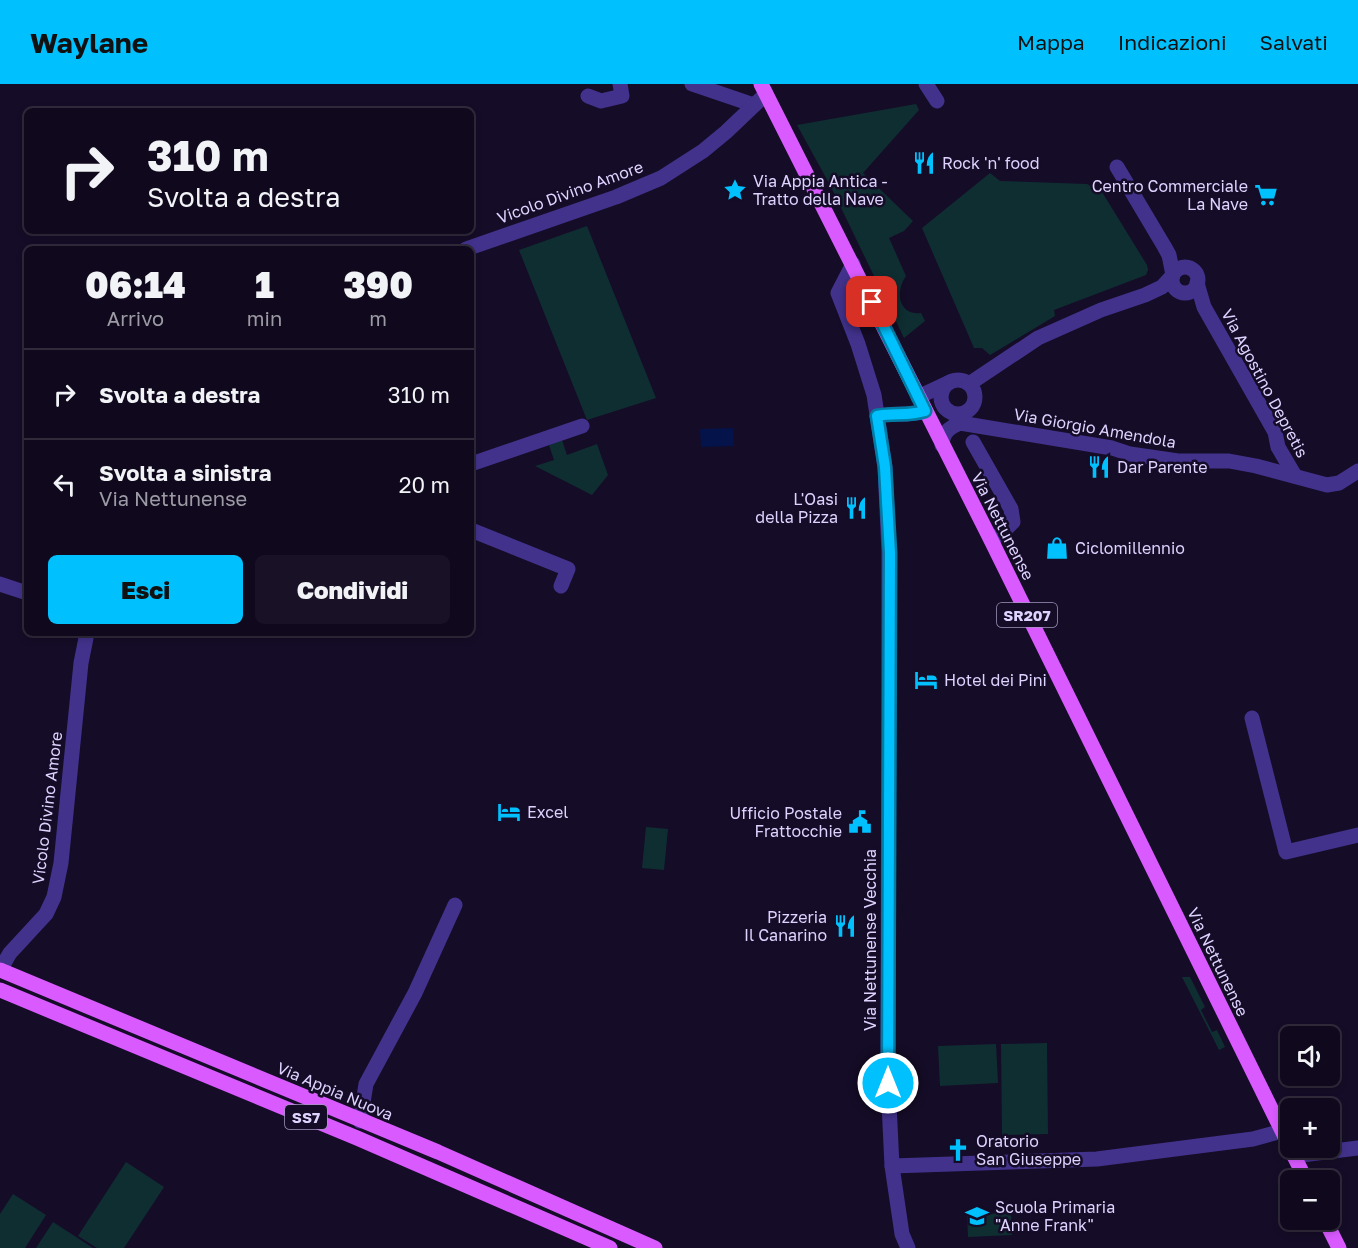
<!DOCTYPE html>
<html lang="it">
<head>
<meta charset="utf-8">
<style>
	body { margin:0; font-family:"Golos Text",sans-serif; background:#191226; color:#f1f3f6; height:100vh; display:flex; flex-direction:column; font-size:22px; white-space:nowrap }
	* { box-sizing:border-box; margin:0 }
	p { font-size:20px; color:#9c9aa4 }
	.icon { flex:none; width:33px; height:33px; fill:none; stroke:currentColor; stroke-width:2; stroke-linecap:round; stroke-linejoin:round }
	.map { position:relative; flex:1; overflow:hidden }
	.panel { position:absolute; left:24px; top:162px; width:450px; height:390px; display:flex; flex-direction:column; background:#10091d; border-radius:9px; box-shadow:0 3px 9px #0003,0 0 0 2px #302a3b }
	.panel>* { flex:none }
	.top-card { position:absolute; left:24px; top:24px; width:450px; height:126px; border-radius:9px; box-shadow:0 3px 9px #0003,0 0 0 2px #302a3b; background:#10091d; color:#f1f3f6; overflow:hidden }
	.buttons { position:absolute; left:1280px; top:942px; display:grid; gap:12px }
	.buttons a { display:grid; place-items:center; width:60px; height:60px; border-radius:9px; background:#10091d; box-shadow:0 3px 9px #0003,0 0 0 2px #302a3b; font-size:30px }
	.pin { position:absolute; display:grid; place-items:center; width:51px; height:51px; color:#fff; margin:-26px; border-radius:12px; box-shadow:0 3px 9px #0006 }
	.me { position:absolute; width:66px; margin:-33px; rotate:0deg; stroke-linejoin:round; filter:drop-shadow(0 0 4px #0008) }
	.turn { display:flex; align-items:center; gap:21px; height:126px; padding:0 24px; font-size:27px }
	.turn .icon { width:78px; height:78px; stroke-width:2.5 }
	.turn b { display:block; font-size:42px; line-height:51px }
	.eta { display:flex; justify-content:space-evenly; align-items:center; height:102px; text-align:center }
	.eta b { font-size:36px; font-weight:800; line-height:42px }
	.primary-button { display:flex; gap:12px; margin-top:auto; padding:12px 24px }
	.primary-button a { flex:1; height:69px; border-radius:9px; background:#00c0fe; color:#111; font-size:24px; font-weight:800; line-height:69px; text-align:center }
	.primary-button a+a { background:#191226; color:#f1f3f6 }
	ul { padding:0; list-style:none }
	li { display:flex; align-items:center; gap:18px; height:90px; padding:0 24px; border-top:2px solid #302a3b }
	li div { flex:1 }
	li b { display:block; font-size:22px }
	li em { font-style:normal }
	header { display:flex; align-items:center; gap:36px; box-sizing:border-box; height:84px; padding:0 30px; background:#00c0fe; color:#111 }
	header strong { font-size:28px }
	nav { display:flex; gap:33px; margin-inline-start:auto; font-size:21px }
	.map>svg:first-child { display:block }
	.green { fill:#0f2e32 }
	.water { fill:#041349 }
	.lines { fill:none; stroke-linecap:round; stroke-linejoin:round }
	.minor { stroke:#42328c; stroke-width:15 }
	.major { stroke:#d95aff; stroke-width:15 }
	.route-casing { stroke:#007da5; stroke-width:15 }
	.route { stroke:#00c0fe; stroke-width:10 }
	.labels { text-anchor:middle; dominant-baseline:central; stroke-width:5; stroke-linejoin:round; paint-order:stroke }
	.shield { fill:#150c27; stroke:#a297be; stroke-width:1.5 }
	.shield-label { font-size:15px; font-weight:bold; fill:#ded3ff }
	.poi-label { font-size:16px; fill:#ded3ff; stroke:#150c27; text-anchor:start }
	.street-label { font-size:16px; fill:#ded3ff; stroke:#150c27 }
</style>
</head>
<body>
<header>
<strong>Waylane</strong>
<nav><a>Mappa</a><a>Indicazioni</a><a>Salvati</a></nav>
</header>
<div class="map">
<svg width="1358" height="1164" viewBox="0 0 1358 1164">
	<rect width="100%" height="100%" fill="#150c27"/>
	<g class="green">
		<path d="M916 20 919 26 863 89 913 137 904 147 889 154 906 192C895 207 898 232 921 229L925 237 904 254 830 101 797 41Z"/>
		<path d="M990 89 1000 97 1087 100 1102 108 1147 181 1148 186 1146 191 1054 226 1055 232 990 271 982 264H974L922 144Z"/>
		<path d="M587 142 656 314 587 336 519 166Z"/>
		<path d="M562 356 567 371 597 360 608 391 592 411 535 382 554 376 549 361Z"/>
		<path d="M646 743 668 745 664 786 642 784Z"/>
		<path d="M1182 893H1190L1205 923 1201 926 1212 948 1217 946 1225 963 1219 966Z"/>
		<path d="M1047 959 1048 1050 1002 1051 1001 960Z"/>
		<path d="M996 960 998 999 940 1002 938 962Z"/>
		<path d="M126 1078 164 1103 124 1164H97L78 1152Z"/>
		<path d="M13 1110 46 1131 25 1164H0V1130Z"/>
		<path d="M1011 1129 1012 1151 968 1153 967 1130Z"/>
		<path d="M53 1138 93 1164H36Z"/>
	</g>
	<path class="water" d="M733 344 734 362 701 363 700 345Z"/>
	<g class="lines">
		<g class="minor">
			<path d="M692 0 754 21"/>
			<path d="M926 0 937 17"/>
			<path d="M588 12 601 17 622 12 620 0"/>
			<path d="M466 165 616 113 661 94 703 67 726 48 766 10"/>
			<path d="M853 180 838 209 858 260 874 311 885 383 889 469 888 999 892 1082 902 1150 908 1164"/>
			<circle cx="1185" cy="196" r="13"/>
			<path d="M1197 199 1204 223 1275 348 1278 363 1295 392"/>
			<circle cx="958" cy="313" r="17"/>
			<path d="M969 300 1038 254 1101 226 1145 211 1162 203 1173 191 1169 171 1164 162 1117 83"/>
			<path d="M918 313 950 298"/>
			<path d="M877 332C894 329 909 332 925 327"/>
			<path d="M973 358 1011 425 1013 438 1002 449 991 456"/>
			<path d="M942 361C943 348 949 344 960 339L1112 364 1130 370 1178 377H1229L1256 382 1327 401 1339 399 1358 387"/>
			<path d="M471 380 582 342"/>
			<path d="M471 446 568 485 561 502"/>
			<path d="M0 500 27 509"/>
			<path d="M1252 634 1286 768 1358 751"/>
			<path d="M0 886 10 869 46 830 54 813 61 779 81 579 87 549"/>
			<path d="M360 1037 366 1000 415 909 455 821"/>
			<path d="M1294 1072 1358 1064"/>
			<path d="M892 1082 1097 1075 1253 1055 1282 1047"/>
		</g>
		<g class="major">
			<path d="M761 0 991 456 1290 1063"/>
			<path d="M0 886 438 1068 655 1164"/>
			<path d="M0 906 357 1054 610 1164"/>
			<path d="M1290 1064 1306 1096"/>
			<path d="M1325 1136 1339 1164"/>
		</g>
	</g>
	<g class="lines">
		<g class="route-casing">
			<path id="route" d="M872 218 925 327C909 332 894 329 877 332L885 383 890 469 888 999"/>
		</g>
		<use href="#route" class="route"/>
	</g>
	<defs>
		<g id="restaurant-bare" transform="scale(1.8)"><path d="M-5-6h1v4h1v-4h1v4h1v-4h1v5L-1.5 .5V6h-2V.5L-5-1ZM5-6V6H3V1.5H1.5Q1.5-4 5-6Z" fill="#00c0fe" stroke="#150c27" stroke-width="2.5" paint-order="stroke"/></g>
		<g id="sight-bare" transform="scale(1.8)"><path d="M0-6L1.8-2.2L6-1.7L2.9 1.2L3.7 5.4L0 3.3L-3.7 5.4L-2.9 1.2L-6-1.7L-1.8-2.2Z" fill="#00c0fe" stroke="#150c27" stroke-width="2.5" paint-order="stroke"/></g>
		<g id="supermarket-bare" transform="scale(1.8)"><path d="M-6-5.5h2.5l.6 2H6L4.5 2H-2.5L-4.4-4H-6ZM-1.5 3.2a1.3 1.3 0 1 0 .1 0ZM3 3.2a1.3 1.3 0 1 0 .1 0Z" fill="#00c0fe" stroke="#150c27" stroke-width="2.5" paint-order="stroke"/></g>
		<g id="shop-bare" transform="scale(1.8)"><path d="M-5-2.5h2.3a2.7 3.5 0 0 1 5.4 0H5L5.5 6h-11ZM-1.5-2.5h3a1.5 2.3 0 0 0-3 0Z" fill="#00c0fe" stroke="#150c27" stroke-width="2.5" paint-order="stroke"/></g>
		<g id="hotel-bare" transform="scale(1.8)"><path d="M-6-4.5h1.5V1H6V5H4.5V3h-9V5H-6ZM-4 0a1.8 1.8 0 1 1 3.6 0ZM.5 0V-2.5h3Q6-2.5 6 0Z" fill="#00c0fe" stroke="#150c27" stroke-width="2.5" paint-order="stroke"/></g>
		<g id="civic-bare" transform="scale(1.8)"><path d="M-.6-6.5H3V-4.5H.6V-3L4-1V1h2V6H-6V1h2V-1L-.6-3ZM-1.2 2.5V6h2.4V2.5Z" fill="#00c0fe" stroke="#150c27" stroke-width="2.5" paint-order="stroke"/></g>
		<g id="church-bare" transform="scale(1.8)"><path d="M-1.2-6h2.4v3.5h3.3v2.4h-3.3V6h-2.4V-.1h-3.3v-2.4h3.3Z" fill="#00c0fe" stroke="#150c27" stroke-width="2.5" paint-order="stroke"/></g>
		<g id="school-bare" transform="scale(1.8)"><path d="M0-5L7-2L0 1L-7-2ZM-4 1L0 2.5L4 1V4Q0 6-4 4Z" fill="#00c0fe" stroke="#150c27" stroke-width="2.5" paint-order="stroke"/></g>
	</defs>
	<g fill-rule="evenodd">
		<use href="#restaurant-bare" x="924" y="79"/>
		<use href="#sight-bare" x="735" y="106"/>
		<use href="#supermarket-bare" x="1266" y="111"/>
		<use href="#restaurant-bare" x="1099" y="383"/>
		<use href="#restaurant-bare" x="856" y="424"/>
		<use href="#shop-bare" x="1057" y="464"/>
		<use href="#hotel-bare" x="926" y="596"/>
		<use href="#hotel-bare" x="509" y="728"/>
		<use href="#civic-bare" x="860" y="738"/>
		<use href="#restaurant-bare" x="845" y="842"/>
		<use href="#church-bare" x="958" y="1066"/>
		<use href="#school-bare" x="977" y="1132"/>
	</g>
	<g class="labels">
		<g class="shield">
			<rect x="997" y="519" width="60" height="24" rx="4.5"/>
			<rect x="285" y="1021" width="42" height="24" rx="4.5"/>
		</g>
		<g class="shield-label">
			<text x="1027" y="531">SR207</text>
			<text x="306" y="1033">SS7</text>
		</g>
		<g class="poi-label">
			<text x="942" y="79">Rock 'n' food</text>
			<text x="753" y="97">Via Appia Antica -<tspan x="753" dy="18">Tratto della Nave</tspan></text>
			<text x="1248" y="102" text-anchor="end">Centro Commerciale<tspan x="1248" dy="18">La Nave</tspan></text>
			<text x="1117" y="383">Dar Parente</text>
			<text x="838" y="415" text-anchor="end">L'Oasi<tspan x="838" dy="18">della Pizza</tspan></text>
			<text x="1075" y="464">Ciclomillennio</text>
			<text x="944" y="596">Hotel dei Pini</text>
			<text x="527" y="728">Excel</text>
			<text x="842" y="729" text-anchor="end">Ufficio Postale<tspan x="842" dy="18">Frattocchie</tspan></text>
			<text x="827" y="833" text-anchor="end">Pizzeria<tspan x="827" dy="18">Il Canarino</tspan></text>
			<text x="976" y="1057">Oratorio<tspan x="976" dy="18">San Giuseppe</tspan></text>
			<text x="995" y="1123">Scuola Primaria<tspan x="995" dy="18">"Anne Frank"</tspan></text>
		</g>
		<g class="street-label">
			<text transform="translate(570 108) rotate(-20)">Vicolo Divino Amore</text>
			<text transform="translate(1265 299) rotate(62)">Via Agostino Depretis</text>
			<text transform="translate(1095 344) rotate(10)">Via Giorgio Amendola</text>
			<text transform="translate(1003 442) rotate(63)">Via Nettunense</text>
			<text transform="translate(47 724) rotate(-83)">Vicolo Divino Amore</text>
			<text transform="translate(870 856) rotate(-90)">Via Nettunense Vecchia</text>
			<text transform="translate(1218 878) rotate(64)">Via Nettunense</text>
			<text transform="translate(335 1007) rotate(23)">Via Appia Nuova</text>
		</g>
	</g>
</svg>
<div class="buttons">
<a><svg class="icon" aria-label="sound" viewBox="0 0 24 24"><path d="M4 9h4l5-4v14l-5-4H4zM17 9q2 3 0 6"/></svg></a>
<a>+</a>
<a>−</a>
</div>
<div class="pin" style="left:872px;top:218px;background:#d93025"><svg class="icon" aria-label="arrive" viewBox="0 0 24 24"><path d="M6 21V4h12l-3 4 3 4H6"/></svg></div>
<svg class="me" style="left:888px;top:999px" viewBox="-20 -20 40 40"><circle r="17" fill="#00c0fe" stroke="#fff" stroke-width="3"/><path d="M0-11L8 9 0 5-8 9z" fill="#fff"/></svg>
<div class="top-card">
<div class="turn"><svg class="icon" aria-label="right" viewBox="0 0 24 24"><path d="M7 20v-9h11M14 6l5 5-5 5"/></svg><div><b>310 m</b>Svolta a destra</div></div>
</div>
<section class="panel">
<div class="eta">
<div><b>06:14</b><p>Arrivo</p></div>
<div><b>1</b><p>min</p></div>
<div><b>390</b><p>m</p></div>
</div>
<ul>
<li><svg class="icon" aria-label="right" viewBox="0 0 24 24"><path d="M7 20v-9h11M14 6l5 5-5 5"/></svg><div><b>Svolta a destra</b></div><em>310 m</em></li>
<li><svg class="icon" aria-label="left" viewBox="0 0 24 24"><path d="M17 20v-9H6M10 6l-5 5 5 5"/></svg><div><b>Svolta a sinistra</b><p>Via Nettunense</p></div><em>20 m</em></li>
</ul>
<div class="primary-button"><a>Esci</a><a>Condividi</a></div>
</section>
</div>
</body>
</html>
